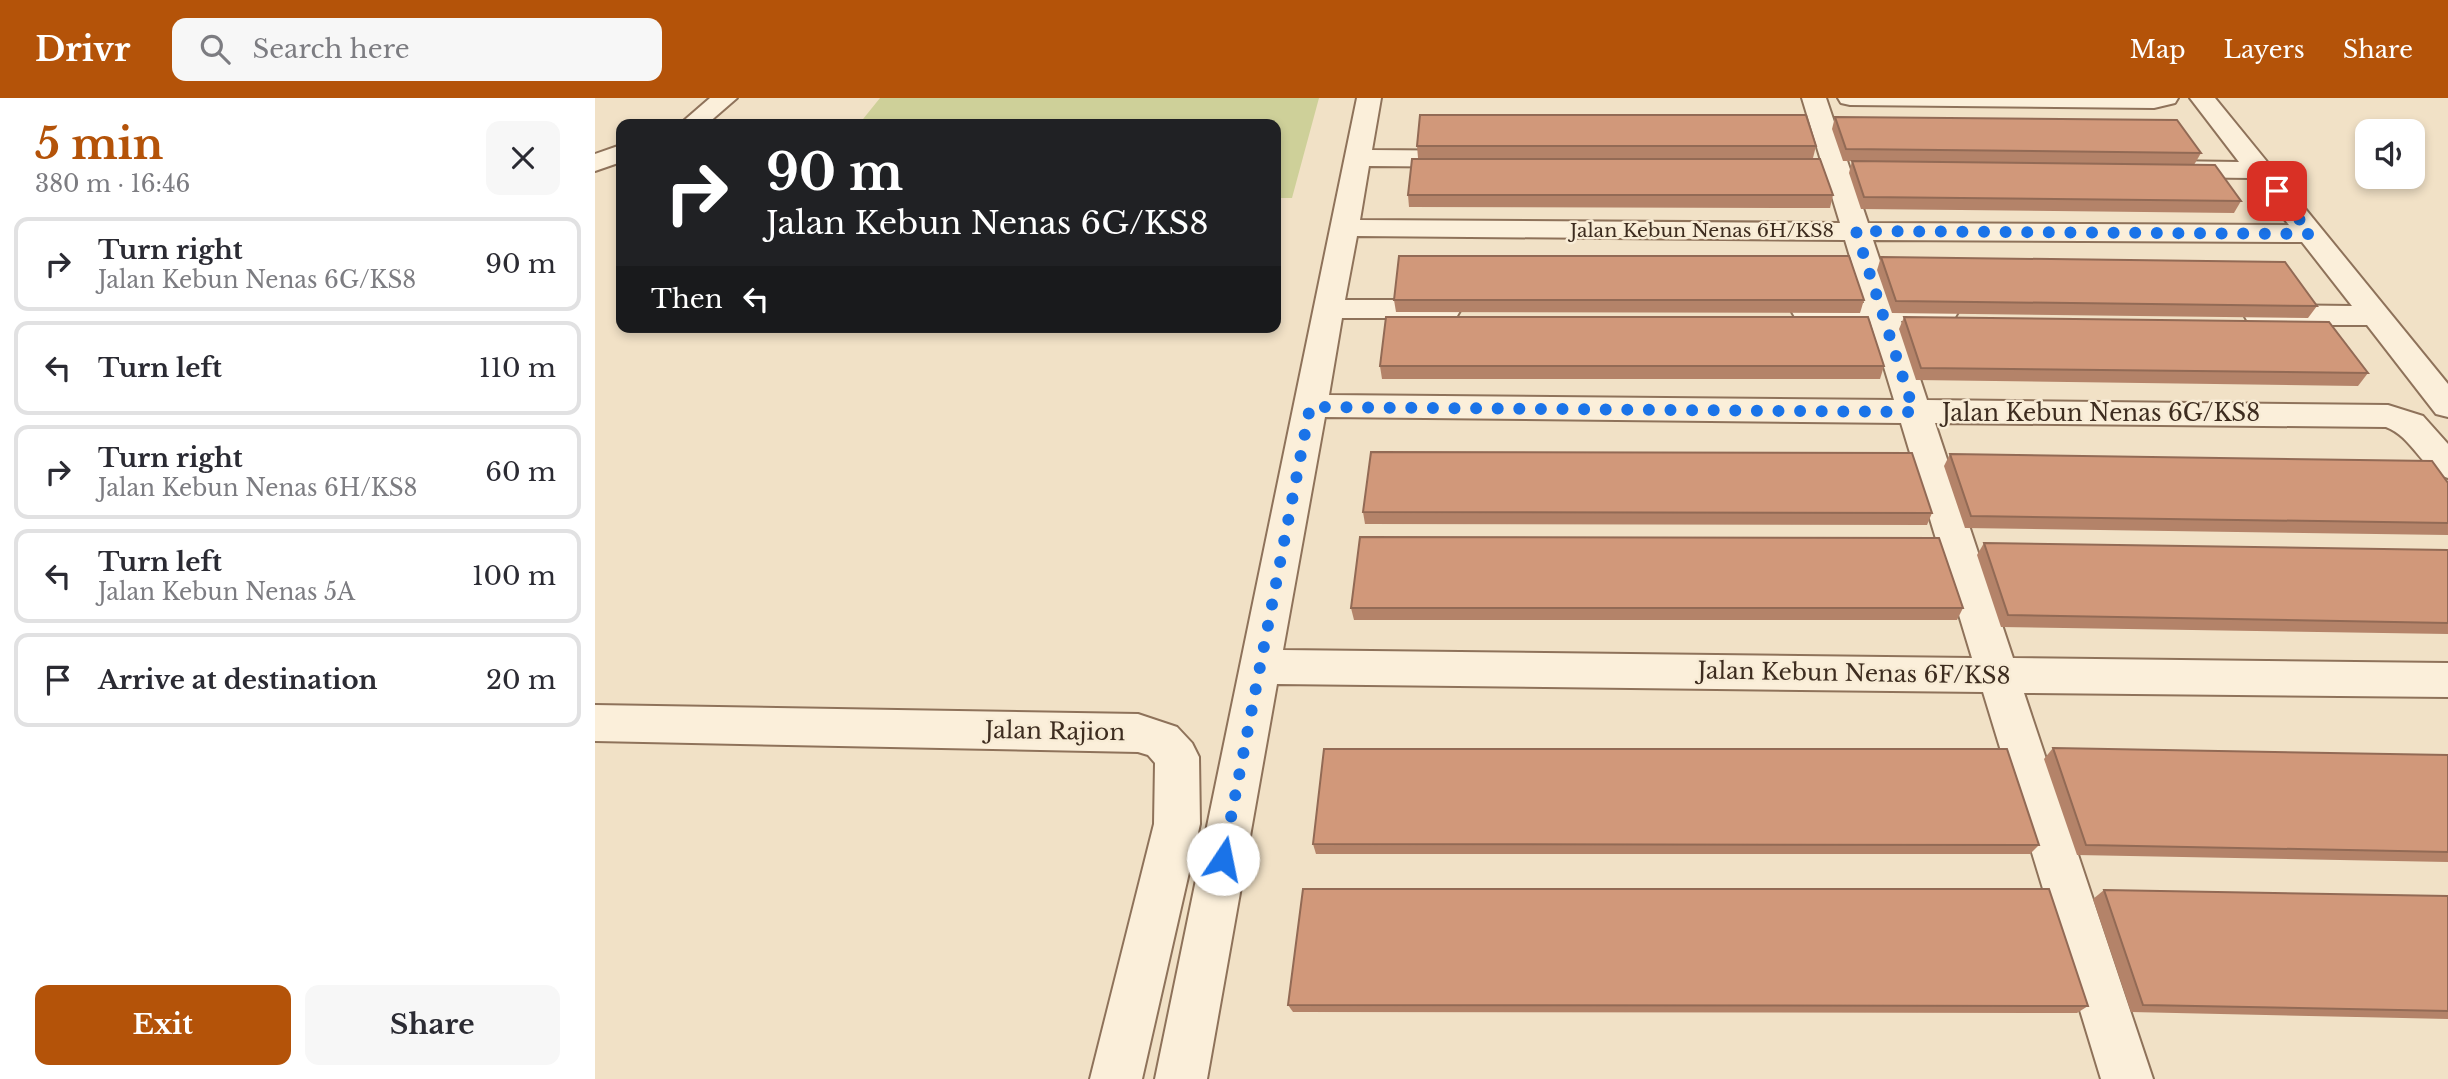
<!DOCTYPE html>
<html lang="en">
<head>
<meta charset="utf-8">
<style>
	body { margin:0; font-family:"Libre Baskerville",serif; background:#f7f7f7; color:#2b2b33; height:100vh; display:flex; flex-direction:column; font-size:26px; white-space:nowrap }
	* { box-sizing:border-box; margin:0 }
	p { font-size:23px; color:#7c7c81 }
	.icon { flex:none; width:38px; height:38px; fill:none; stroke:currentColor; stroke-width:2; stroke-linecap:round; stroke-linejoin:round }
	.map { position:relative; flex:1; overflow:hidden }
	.side { display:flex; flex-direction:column; background:#fff; width:595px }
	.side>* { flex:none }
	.guide { position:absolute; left:21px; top:21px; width:665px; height:214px; border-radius:14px; box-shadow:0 4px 10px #0003; background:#202124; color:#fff; overflow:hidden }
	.buttons { position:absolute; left:1760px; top:21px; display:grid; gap:14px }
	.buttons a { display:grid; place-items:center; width:70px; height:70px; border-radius:14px; background:#fff; box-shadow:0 4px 10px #0003; font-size:35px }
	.pin { position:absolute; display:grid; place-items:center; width:60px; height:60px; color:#fff; margin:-30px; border-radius:14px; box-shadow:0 4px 10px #0006 }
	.me { position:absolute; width:77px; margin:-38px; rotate:11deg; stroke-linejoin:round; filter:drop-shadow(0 0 5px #0008) }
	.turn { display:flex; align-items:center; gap:24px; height:147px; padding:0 35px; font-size:32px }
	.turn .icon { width:91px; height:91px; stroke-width:2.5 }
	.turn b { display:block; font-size:49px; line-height:60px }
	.then { display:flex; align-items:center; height:66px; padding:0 35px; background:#0003; gap:14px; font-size:26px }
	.round { display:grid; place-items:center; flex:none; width:74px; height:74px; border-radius:14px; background:#f7f7f7 }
	.summary { display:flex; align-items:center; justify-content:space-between; height:119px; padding:0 35px }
	h1 { font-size:42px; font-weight:800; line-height:52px; color:#b45309 }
	.primary-button { display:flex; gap:14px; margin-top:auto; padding:14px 35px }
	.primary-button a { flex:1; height:80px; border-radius:14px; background:#b45309; color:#fff; font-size:28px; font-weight:800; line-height:80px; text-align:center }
	.primary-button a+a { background:#f7f7f7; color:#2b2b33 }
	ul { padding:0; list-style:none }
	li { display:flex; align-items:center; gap:21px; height:94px; margin:0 14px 10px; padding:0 21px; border:4px solid #e1e1e2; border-radius:14px }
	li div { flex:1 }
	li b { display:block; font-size:26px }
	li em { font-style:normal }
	header { display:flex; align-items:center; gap:42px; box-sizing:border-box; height:98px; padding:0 35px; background:#b45309; color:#fff }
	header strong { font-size:33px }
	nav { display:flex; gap:38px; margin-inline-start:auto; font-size:24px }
	.search { width:490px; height:63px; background:#f7f7f7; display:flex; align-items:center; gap:18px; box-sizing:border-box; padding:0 24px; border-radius:14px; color:#7c7c81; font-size:26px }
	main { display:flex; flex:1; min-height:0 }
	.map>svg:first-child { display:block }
	.green { fill:#ced099 }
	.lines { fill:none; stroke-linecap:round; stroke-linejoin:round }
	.minor-casing { stroke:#8e725a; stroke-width:4 }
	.minor { fill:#fbefda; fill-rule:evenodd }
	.wall { fill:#b48369 }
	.building { fill:#d1987a; stroke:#926a55; stroke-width:2 }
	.route { stroke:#1a73e8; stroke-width:12; stroke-dasharray:0 21.6 }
	.labels { text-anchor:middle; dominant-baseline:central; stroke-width:5; stroke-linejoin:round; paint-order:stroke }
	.far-street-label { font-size:19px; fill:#3d2c1f; stroke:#f8ecd6 }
	.street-label { font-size:23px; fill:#3d2c1f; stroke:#f8ecd6 }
</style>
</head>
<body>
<header>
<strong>Drivr</strong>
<div class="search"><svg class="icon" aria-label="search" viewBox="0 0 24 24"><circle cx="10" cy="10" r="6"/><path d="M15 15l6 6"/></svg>Search here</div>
<nav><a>Map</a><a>Layers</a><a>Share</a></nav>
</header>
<main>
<section class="side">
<div class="summary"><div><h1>5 min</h1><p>380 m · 16:46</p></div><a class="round"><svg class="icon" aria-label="close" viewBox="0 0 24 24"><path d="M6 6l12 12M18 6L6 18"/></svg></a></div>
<ul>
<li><svg class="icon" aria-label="right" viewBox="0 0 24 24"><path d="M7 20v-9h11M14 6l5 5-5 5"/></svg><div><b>Turn right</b><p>Jalan Kebun Nenas 6G/KS8</p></div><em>90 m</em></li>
<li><svg class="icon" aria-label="left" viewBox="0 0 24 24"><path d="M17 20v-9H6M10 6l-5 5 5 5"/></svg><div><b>Turn left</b></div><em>110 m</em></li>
<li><svg class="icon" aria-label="right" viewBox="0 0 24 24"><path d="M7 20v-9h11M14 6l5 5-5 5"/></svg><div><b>Turn right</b><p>Jalan Kebun Nenas 6H/KS8</p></div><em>60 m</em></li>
<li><svg class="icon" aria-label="left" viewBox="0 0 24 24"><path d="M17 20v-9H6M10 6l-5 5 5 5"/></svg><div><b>Turn left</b><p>Jalan Kebun Nenas 5A</p></div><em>100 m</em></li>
<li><svg class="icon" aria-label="arrive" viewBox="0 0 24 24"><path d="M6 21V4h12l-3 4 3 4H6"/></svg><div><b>Arrive at destination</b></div><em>20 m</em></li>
</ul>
<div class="primary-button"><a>Exit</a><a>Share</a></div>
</section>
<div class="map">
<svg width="1853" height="981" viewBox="0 0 1853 981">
	<rect width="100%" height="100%" fill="#f1e1c6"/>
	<path class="green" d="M285 0H724L697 100H681V26H264Z"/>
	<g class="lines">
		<g class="minor-casing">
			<g id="minor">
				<path d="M115 0H142L112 26H85Z"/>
				<path d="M762 0H786L777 52 893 53 902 55 906 61 902 67 893 69 774 68 765 122 1245 125 1207 0H1231L1273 125 1694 127 1657 80 1569 79 1560 77 1556 71 1560 65 1569 63 1644 64 1595 0H1620L1853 286V319L1841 316 1772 227H1664L1653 224 1649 217 1653 210 1664 207 1757 208 1707 144 1278 142 1299 205H1348L1359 207 1363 214 1359 221 1348 223H1306L1332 302 1793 307 1828 318 1853 346V380C1826 372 1818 339 1791 329L1340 325 1418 560 1853 565V599L1429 595 1558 981H1506L1388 594 682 586 612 981H560ZM762 138 1250 142 1269 205H1212L1201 207 1197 214 1201 221 1212 223H1275L1299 302 734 297 747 220H851L862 218 866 211 862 204 851 202H750ZM730 319 1306 325 1377 560 688 552Z"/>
				<path d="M1243 0H1583L1580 5 1559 10 1255 7 1246 5Z"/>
				<path d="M26 47V64L0 73V56Z"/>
				<path d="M0 607 543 616 582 629 597 645 604 659 605 726 547 981H495L559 726 560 665 553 657 543 654 0 643Z"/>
			</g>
		</g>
		<use href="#minor" class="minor"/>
	</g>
	<g class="wall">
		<path d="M1240 19 1606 55 1599 67 1248 63 1237 31Z"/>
		<path d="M822 48H1221L1218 60H823Z"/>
		<path d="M1257 63 1646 103 1639 115 1266 111 1254 75Z"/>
		<path d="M813 97H1238L1235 110 814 109Z"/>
		<path d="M1286 159 1722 208 1713 220 1297 215 1282 172Z"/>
		<path d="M799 202H1269L1265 215 801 214Z"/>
		<path d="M1309 219 1773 275 1763 288 1321 282 1304 231Z"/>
		<path d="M785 268H1289L1285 281H787Z"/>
		<path d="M1355 356 1853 385V437L1370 430 1349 368Z"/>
		<path d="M768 414 1337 415 1332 427 770 426Z"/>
		<path d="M1389 445 1853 452V536L1406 529 1382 457Z"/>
		<path d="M756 510H1368L1362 522H759Z"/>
		<path d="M1458 650 1853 657V764L1482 757 1449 661Z"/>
		<path d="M718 746 1444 747 1435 756H721Z"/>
		<path d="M1509 792 1853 798V921L1536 914 1498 801Z"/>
		<path d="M693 907 1493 908 1482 915 698 914Z"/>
	</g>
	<g class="building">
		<path d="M825 17H1211L1221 48H822Z"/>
		<path d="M1240 19 1582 22 1606 55 1251 51Z"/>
		<path d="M817 61H1225L1238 97H813Z"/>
		<path d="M1257 63 1620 67 1646 103 1269 99Z"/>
		<path d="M804 158H1254L1269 202H799Z"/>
		<path d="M1286 159 1690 164 1722 208 1301 203Z"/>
		<path d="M791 219H1273L1289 268H785Z"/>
		<path d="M1309 219 1734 224 1773 275 1326 270Z"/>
		<path d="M776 354 1317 355 1337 415 768 414Z"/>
		<path d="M1355 356 1837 363 1853 385V425L1376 418Z"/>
		<path d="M765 439 1344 440 1368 510H756Z"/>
		<path d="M1389 445 1853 452V525L1413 517Z"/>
		<path d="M1458 650 1853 657V754L1491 747Z"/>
		<path d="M729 651H1412L1444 747 718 746Z"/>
		<path d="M708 791H1454L1493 908 693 907Z"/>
		<path d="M1509 792 1853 798V913L1548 907Z"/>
	</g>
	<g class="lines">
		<path class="route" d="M628 761 715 309 1319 314 1261 133 1716 136 1682 93"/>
	</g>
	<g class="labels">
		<g class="far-street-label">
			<text x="1107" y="132">Jalan Kebun Nenas 6H/KS8</text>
		</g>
		<g class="street-label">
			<text x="1506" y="315">Jalan Kebun Nenas 6G/KS8</text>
			<text transform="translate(1259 575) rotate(1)">Jalan Kebun Nenas 6F/KS8</text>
			<text transform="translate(460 633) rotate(1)">Jalan Rajion</text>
		</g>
	</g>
</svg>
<div class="buttons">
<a><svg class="icon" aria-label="sound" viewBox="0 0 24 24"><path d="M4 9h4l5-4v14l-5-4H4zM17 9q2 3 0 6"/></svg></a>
</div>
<div class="pin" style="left:1682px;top:93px;background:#d93025"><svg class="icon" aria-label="arrive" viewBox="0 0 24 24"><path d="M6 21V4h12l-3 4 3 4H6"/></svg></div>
<svg class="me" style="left:628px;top:761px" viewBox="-20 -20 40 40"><circle r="19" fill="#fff"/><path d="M0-13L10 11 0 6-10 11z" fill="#1a73e8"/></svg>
<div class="guide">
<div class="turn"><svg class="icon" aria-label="right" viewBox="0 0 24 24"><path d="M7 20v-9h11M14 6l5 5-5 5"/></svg><div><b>90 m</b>Jalan Kebun Nenas 6G/KS8</div></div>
<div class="then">Then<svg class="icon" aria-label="left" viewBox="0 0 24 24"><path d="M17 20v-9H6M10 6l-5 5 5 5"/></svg></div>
</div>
</div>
</main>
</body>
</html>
